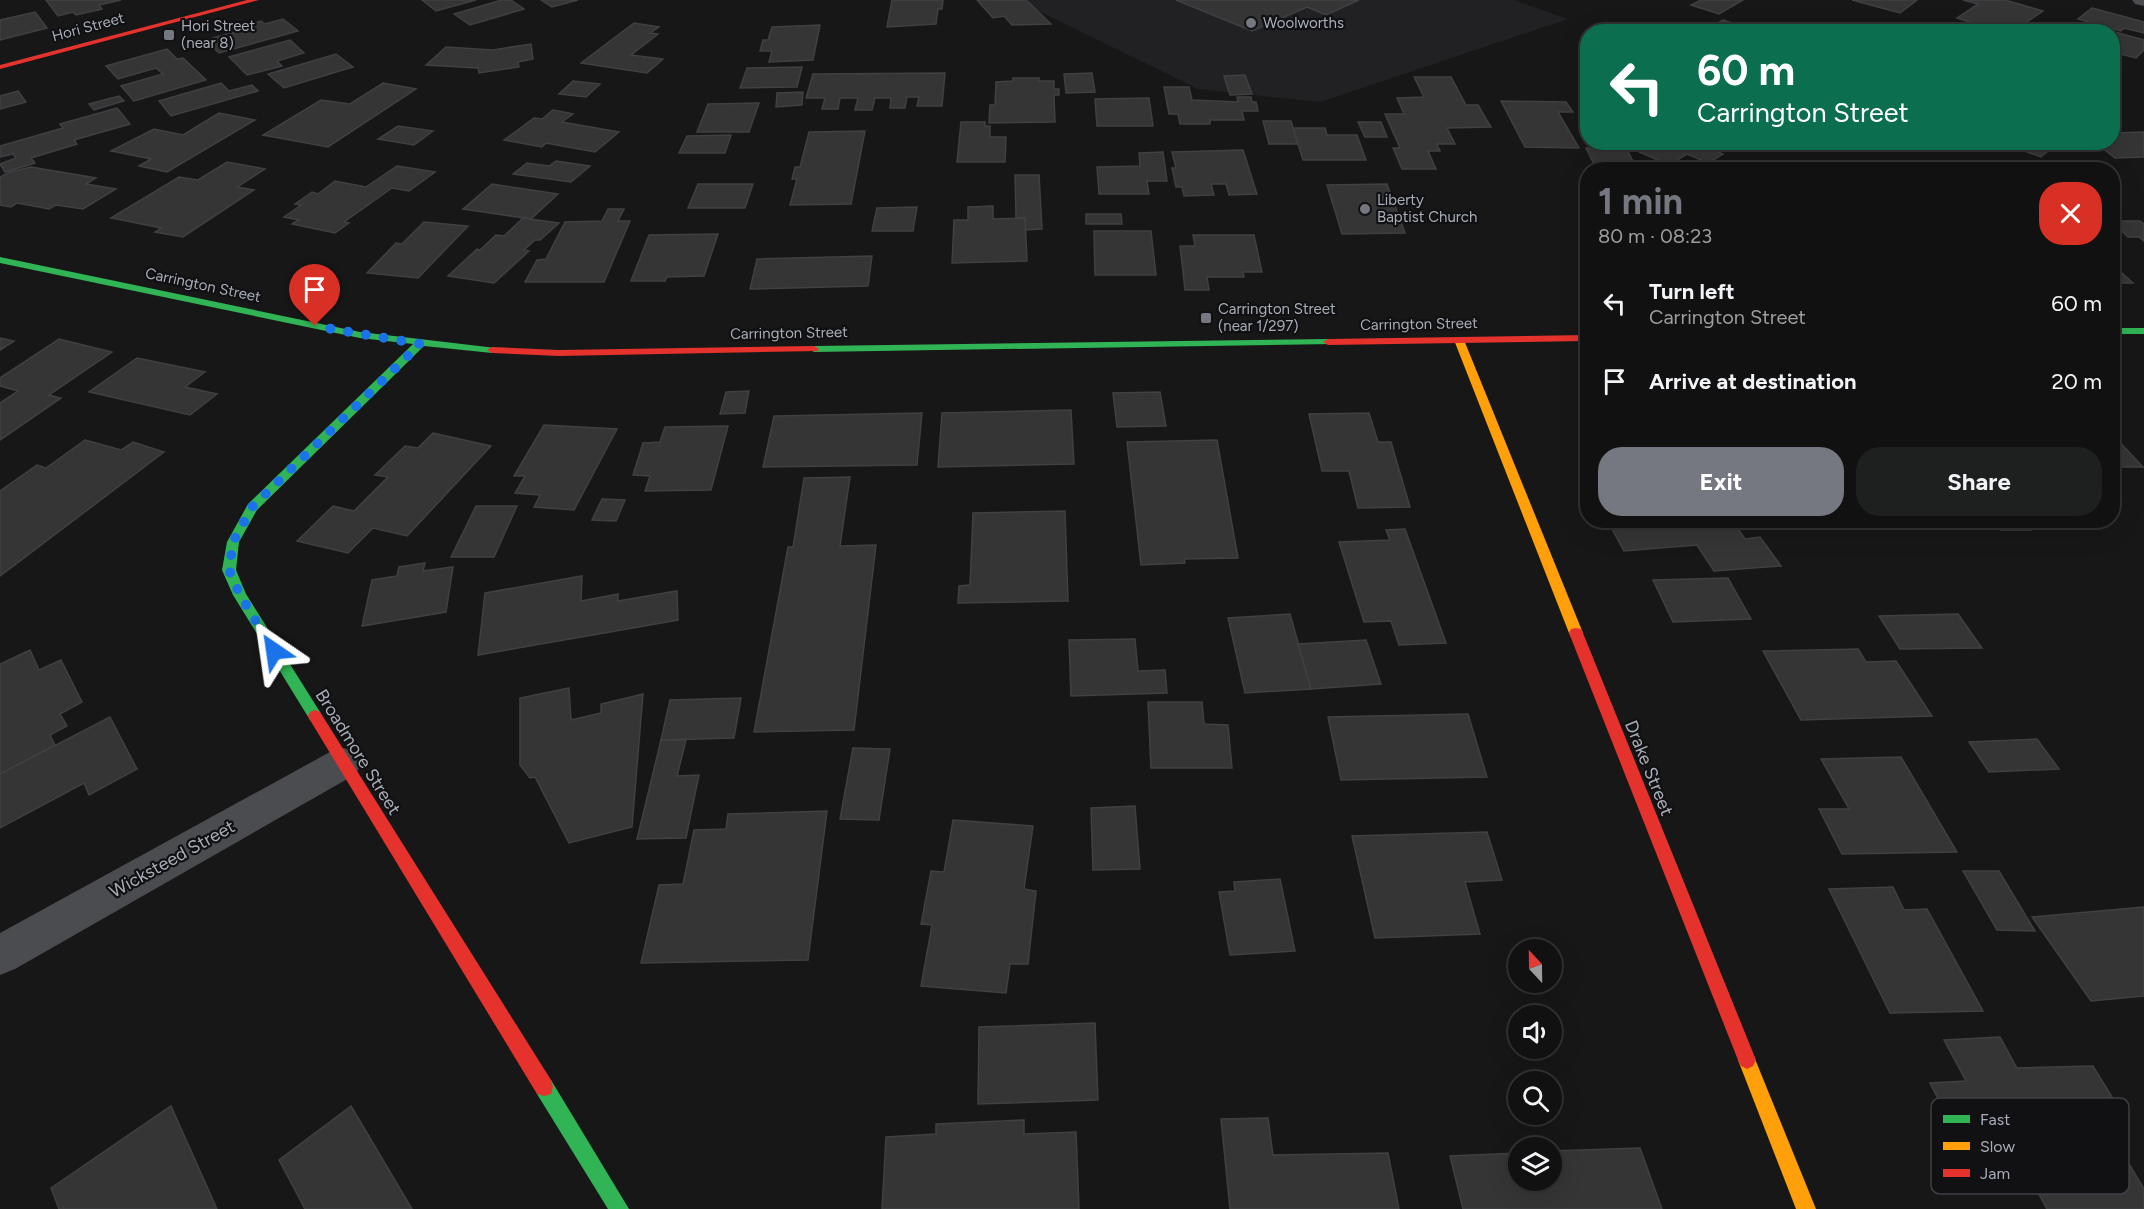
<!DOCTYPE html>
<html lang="en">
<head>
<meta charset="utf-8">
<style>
	body { margin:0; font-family:Figtree,sans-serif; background:#1e1f1f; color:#f1f3f6; height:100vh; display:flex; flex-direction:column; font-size:22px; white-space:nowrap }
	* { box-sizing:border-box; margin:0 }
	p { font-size:20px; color:#9c9d9f }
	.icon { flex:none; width:33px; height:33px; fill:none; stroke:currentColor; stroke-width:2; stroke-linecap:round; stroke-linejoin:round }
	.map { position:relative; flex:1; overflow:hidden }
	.details { position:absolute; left:1580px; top:162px; width:540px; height:366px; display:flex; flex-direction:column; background:#111; border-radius:24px; box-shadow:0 6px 24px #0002,0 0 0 2px #303131 }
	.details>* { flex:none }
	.guide { position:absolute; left:1580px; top:24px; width:540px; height:126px; border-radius:24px; box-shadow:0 6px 24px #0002,0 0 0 2px #303131; background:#0b6e4f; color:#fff; overflow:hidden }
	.needle { width:39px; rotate:338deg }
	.tools { position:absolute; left:1508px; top:939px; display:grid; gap:12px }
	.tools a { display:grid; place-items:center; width:54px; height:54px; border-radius:50%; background:#111; box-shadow:0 6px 24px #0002,0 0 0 2px #303131; font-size:30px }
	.pin { position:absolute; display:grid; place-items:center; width:51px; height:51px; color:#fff; margin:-62px -26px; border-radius:50% 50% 50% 0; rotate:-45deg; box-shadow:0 0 6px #0007 }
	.pin .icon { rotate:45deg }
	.me { position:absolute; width:66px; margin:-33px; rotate:328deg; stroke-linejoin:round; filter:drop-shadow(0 0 4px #0008) }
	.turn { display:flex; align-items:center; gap:21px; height:126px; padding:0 18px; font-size:27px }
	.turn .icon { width:78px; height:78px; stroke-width:2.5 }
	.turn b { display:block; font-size:42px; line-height:51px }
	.round { display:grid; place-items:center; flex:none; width:63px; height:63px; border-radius:24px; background:#1e1f1f }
	.overview { display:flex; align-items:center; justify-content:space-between; height:102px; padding:0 18px }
	h1 { font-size:36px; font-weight:700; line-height:45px; color:#757880 }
	.primary-button { display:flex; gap:12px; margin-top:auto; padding:12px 18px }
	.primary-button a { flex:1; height:69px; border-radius:24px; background:#757880; color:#fff; font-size:24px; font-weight:700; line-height:69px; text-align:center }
	.primary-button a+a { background:#1e1f1f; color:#f1f3f6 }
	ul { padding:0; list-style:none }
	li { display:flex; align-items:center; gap:18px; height:78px; padding:0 18px }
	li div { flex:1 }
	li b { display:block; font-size:22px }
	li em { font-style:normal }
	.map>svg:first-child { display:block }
	.built { fill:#212123 }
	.building { fill:#353536; stroke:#3f4043; stroke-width:1.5 }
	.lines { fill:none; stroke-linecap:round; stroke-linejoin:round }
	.street { fill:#4b4c50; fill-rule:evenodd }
	.fast { fill:#30b455; fill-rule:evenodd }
	.slow { fill:#ff9f0a; fill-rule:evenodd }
	.jam { fill:#e5322d; fill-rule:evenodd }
	.route { stroke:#1a73e8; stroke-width:10; stroke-dasharray:0 18 }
	.poi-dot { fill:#757880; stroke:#111113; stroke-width:2 }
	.labels { text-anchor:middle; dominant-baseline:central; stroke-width:4.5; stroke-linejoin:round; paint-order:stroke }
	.far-poi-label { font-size:15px; fill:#a8adb8; stroke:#111113; text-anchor:start }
	.far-street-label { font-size:15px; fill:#a8adb8; stroke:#111113 }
	.street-label { font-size:18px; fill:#a8adb8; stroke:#111113 }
	.key { fill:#111113; stroke:#3e4045; stroke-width:1.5 }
	.key-label { font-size:16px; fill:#a8adb8 }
</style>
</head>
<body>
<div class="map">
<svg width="2144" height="1209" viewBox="0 0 2144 1209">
	<rect width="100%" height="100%" fill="#171717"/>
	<path class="built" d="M1016 0H1514L1568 19 1320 102 1198 89Z"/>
	<g class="building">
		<path d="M46 0H45H121L99 5 102 9 76 15 73 12 58 16Z"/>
		<path d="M422 0H476L436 11Z"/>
		<path d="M502 0H511L524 9 470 25 454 14Z"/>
		<path d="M541 0H578L552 7Z"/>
		<path d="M892 0H943L942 9H938L936 24 887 27Z"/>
		<path d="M977 0H1026L1051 24 1012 25 1004 16 993 18Z"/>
		<path d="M1176 0H1359L1326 15 1307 7 1252 31Z"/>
		<path d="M1701 0H1743L1719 14 1691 5Z"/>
		<path d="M1852 0H1917L1900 13Z"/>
		<path d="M1963 0H2005L2043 11 2012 32H2001L1957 18 1978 4Z"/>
		<path d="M2092 8 2144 22V33L2124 28 2121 31 2078 19Z"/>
		<path d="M35 12 47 28 0 40V20Z"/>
		<path d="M283 19 298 31 219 53 205 40 242 30 239 27 261 21 265 24Z"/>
		<path d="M1723 20 1759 32H1711L1707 29Z"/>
		<path d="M634 23 659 27 650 33 658 34 631 55 663 59 647 73 581 63Z"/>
		<path d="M820 25 813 60 769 62 772 51H760L763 40H768L772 27Z"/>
		<path d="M2104 29 2144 40V50L2136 58 2112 52V32H2101Z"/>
		<path d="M290 40 304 53 277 61 282 66 247 75 229 57Z"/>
		<path d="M531 44 533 59 518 62 519 67 479 73 478 68 426 65 446 47 493 50Z"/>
		<path d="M167 49 177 59 183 58 206 80 134 101 121 86 163 74 156 68 118 79 106 66Z"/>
		<path d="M336 54 353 67 284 88 268 74Z"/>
		<path d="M802 67 797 87 740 88 747 68Z"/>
		<path d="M945 73 942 106H917L919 97H907L905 108H890L891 98H875L872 110H855L858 98H840L838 109H822L825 98H806L813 74Z"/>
		<path d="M1092 73 1095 92 1066 93 1064 74Z"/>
		<path d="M1245 75 1252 94 1230 95 1224 76Z"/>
		<path d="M1414 77H1451L1466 105H1478L1491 127 1447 128 1455 144H1437L1440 151H1428L1436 169H1402L1393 148H1400L1385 114H1404L1397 98 1424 97Z"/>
		<path d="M1013 78H1039V81H1054V89H1059V95H1054L1055 122 989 123 990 105H995L996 82 1013 81Z"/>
		<path d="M573 81 600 84 586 97 559 94Z"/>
		<path d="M221 83 229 91 252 85 258 91 171 116 159 101Z"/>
		<path d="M383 83 416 89 328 147 263 135 321 100 350 104Z"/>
		<path d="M1164 87H1189L1192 100 1238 102 1237 97H1251L1252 102H1256L1258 111H1242L1244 120H1210V124H1180L1178 114H1169Z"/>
		<path d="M18 91 26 102 0 109V96Z"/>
		<path d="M803 92 802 105 776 107 777 93Z"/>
		<path d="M119 96 124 101 94 110 89 104Z"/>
		<path d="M1149 98 1153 126H1097L1095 99Z"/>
		<path d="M1501 101 1566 102 1573 112H1558L1579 148 1525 147Z"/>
		<path d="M759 103 749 132H697L708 104Z"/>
		<path d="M117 108 130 124 74 140 77 144 31 158 35 163 5 172 0 164 16 158 13 154 0 157V146L63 128 60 124Z"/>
		<path d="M553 110 573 114 562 122 619 132 595 152 546 143 542 147 504 140 534 118 542 119Z"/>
		<path d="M219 113 255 120 167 172 139 166 151 159 111 151 154 129 183 135Z"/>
		<path d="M1263 121H1291L1298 144H1269Z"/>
		<path d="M961 122H985V126H990V137H1006L1005 162H957Z"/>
		<path d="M1358 122H1381L1387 137H1365Z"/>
		<path d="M398 126 433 131 414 145 378 139Z"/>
		<path d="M1293 128H1325L1327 135H1357L1366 160H1303Z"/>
		<path d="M865 131 851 204 790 205 797 179H792L795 167H800L809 132Z"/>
		<path d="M2144 132V157L2115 158 2095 142H2112V133Z"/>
		<path d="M731 135 725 153H679L687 136Z"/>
		<path d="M1641 142H1709L1704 146 1723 154 1708 163 1687 154 1669 165 1630 148Z"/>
		<path d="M2000 142H2054L2057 143 2041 157Z"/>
		<path d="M1586 148H1626L1636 167 1595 166Z"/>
		<path d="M1243 150 1257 194 1229 195 1226 184H1211L1214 195 1184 196 1182 187H1176L1172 168H1176L1172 152Z"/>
		<path d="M1163 152 1167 181H1147L1149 194H1099L1097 167 1140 166 1139 153Z"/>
		<path d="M556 161 590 166 571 182 513 174 527 163 549 166Z"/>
		<path d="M227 162 265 169 237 187 254 190 183 237 155 232 161 228 111 218 179 177 198 180Z"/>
		<path d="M1729 165H1762L1766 170H1732Z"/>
		<path d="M397 166 435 172 409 191 392 188 344 222 349 223 335 233 292 224 299 220 284 217 301 205 295 204 312 192 318 194 335 181 366 187Z"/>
		<path d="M1879 166H1917L1921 170H1882Z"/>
		<path d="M31 167 96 178 86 184 116 189 83 209 56 205 49 209 17 203 11 207 0 205V177L10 172Z"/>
		<path d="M1015 175H1039L1042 229 1025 230V218H1016Z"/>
		<path d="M492 184 558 194 531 219 463 209Z"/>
		<path d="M698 184H753L745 208H688Z"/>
		<path d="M1387 184 1405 233 1342 234 1327 185Z"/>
		<path d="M993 206V219L1025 218 1027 261 952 263 954 220H968V207Z"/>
		<path d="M917 207 913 231H872L877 208Z"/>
		<path d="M608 209H624L618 221H630L604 282H525L537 260 546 259 565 222 602 221Z"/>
		<path d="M1086 214H1121L1122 224H1086Z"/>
		<path d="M523 218 559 223 540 240H535L524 250 529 251 494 283 448 276 477 249 480 250 496 235 504 236Z"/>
		<path d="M2112 221H2140L2144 224V241L2139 237H2128Z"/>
		<path d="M424 222 468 226 418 278 367 273 396 243 402 244Z"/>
		<path d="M1094 231H1151L1156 275H1095Z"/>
		<path d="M718 234 704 276 667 277 665 281H631L649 235Z"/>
		<path d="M1193 235H1254L1262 272H1243L1244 277H1207L1209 290H1185L1180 246H1195Z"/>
		<path d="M872 256 868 286 750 289 757 259Z"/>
		<path d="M2112 264 2133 283H2112Z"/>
		<path d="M0 338 14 341 0 350Z"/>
		<path d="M59 339 112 352 49 395 61 398 0 440V403L18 391 0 386V378Z"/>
		<path d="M137 358 205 372 185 387 217 394 190 415 89 392Z"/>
		<path d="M749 391 745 413 720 414 726 392Z"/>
		<path d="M1160 392 1166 426 1117 427 1113 393Z"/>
		<path d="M1071 410 1074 464 938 467 942 413Z"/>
		<path d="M922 413 917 465 763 467 774 416Z"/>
		<path d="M1369 413 1378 442H1391L1410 507 1358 508 1349 471H1322L1309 414Z"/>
		<path d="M544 425 617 429 574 510 534 507 540 495 515 493 525 476H514Z"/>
		<path d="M728 426 711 490 645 491 650 476 633 475 643 443 660 442 665 427Z"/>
		<path d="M433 433 491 446 407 536 373 528 348 553 297 541 333 506 354 511 388 477 375 475 405 446 418 448Z"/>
		<path d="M2112 434 2143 467H2112Z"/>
		<path d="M85 440 121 450 133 442 164 452 0 576V491L37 465 46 468Z"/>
		<path d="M1217 440 1238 558 1184 559 1185 563 1141 565 1127 442Z"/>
		<path d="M850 477 840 546 876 545 854 730 754 732 788 547H793L804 478Z"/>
		<path d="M602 499 625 500 616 521 592 520Z"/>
		<path d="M476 506H517L494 557H451Z"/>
		<path d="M1065 511 1068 601 958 603 959 586 970 585 973 513Z"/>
		<path d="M1607 520H1732L1745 539 1760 537 1781 566 1714 571 1697 545 1624 551Z"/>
		<path d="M1993 520H2024L2031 530H2001Z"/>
		<path d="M1405 529 1446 643 1399 645 1391 621 1364 622 1339 542 1390 540 1386 530Z"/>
		<path d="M425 563 423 571 453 567 446 612 362 626 372 580 397 576 399 567Z"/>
		<path d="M582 576 581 601 618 594V601L677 591 678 620 478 655 485 593Z"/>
		<path d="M1728 578 1751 619 1673 622 1653 580Z"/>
		<path d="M1290 614 1311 689 1245 693 1228 618Z"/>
		<path d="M1958 614 1982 648 1900 649 1879 616Z"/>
		<path d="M1135 639 1138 671 1165 670 1167 693 1071 696 1069 640Z"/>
		<path d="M1366 640 1381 684 1311 689 1298 644Z"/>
		<path d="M1858 649 1866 662 1896 661 1932 716 1801 720 1763 651Z"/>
		<path d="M30 650 39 670 61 660 82 702 60 714 67 726 50 735 55 745 0 774V664Z"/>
		<path d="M569 688 571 720 601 713V704L643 694 632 827 569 843 535 777 530 778 520 765V698Z"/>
		<path d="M741 698 734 738 661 740 670 700Z"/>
		<path d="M1148 702H1202L1204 724 1228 725 1232 768H1151Z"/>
		<path d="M1468 714 1487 777 1341 780 1328 717Z"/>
		<path d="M110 717 137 769 89 795 84 783 0 828V774Z"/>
		<path d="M2037 739 2059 769 1989 772 1969 742Z"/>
		<path d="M661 740H686L677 776 699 775 686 838 637 839Z"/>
		<path d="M853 748 890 749 879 820 840 819Z"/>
		<path d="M1901 757 1957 852 1842 854 1819 809H1849L1821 759Z"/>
		<path d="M1135 806 1140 869 1093 870 1091 808Z"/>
		<path d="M827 811 808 960 641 963 659 885 683 884 694 830 726 829 728 814Z"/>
		<path d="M953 820 1033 826 1024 889 1036 891 1028 964H1010L1006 993 921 986 932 925 921 924 931 871 944 872Z"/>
		<path d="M1487 832 1502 880 1465 882 1480 934 1375 938 1352 836Z"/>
		<path d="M1963 871H1999L2035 931 1997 930Z"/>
		<path d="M1280 879 1295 951 1230 955 1219 892 1235 891 1234 882Z"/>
		<path d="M1893 887 1904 910 1927 909 1983 1011 1890 1013 1829 889Z"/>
		<path d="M2144 907V996L2091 1001 2032 917Z"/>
		<path d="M1095 1023 1098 1100 978 1104 979 1027Z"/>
		<path d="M2000 1037 2017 1068 2093 1066 2128 1123 2105 1124 2144 1189V1209H2047L2004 1130 1955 1132 1930 1083 1966 1081 1944 1040Z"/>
		<path d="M171 1106 217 1209H59L51 1188Z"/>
		<path d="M351 1106 412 1209H305L279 1160Z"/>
		<path d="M1268 1118 1273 1155 1388 1153 1399 1209H1230L1221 1119Z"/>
		<path d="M1024 1120V1134L1076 1132 1079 1209H882L886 1137 936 1134V1124Z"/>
		<path d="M1640 1148 1662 1209H1463L1450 1156 1518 1153V1180H1551V1151Z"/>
	</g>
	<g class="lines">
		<g class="street">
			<path d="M2132 0H2144V6L2135 4Z"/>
			<path d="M343 748 356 752 361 763 356 774 15 969 0 975V933L330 752Z"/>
		</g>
		<g class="fast">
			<path d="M0 257 360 332 496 348 497 350 492 353 424 346 257 510 239 542 236 570 246 594 320 712 322 716 320 720 315 722 310 720 233 595 222 570 227 542 248 504 413 344 360 338 0 263Z"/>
			<rect x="2112" y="328" width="32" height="6"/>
			<path d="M1328 339 1332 340V344L814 352 809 349 814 346Z"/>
			<path d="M544 1078 551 1080 629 1209H608L537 1094 535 1087 537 1080Z"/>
		</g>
		<g class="slow">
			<path d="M1459 337 1464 340 1583 633 1581 637H1571L1569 633 1454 340Z"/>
			<path d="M1747 1051 1753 1054 1816 1209H1796L1738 1060 1741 1054Z"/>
		</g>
		<g class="jam">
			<path d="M247 0H259L0 69V65Z"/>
			<path d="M1587 335V341L1328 345 1323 342 1328 339Z"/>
			<path d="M814 346 819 349 818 351 559 356 492 353 487 350 492 347 559 350Z"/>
			<path d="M1576 628 1581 629 1583 633 1756 1060 1753 1066 1747 1069 1741 1066 1738 1060 1569 633 1571 629Z"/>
			<path d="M315 710 320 712 551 1080 553 1087 551 1094 544 1096 537 1094 310 720 308 716 310 712Z"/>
		</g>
	</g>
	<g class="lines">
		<path class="route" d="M274 651 240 595 229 570 233 542 252 507 420 344 315 326"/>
	</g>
	<g class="poi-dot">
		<circle cx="1251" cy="23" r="6"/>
		<rect x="163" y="29" width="12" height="12" rx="3"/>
		<circle cx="1365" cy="209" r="6"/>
		<rect x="1200" y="312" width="12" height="12" rx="3"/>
	</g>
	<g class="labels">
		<g class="far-poi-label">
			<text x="1263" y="23">Woolworths</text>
			<text x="181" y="26">Hori Street<tspan x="181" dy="17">(near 8)</tspan></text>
			<text x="1377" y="200">Liberty<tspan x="1377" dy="17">Baptist Church</tspan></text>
			<text x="1218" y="309">Carrington Street<tspan x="1218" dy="17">(near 1/297)</tspan></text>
		</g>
		<g class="far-street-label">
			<text transform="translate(88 27) rotate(-15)">Hori Street</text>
			<text transform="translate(203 285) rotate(12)">Carrington Street</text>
			<text transform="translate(1419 324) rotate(-1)">Carrington Street</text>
			<text transform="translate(789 333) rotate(-1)">Carrington Street</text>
		</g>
		<g class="street-label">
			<text transform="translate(358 752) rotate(58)">Broadmore Street</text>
			<text transform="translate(1649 768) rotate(68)">Drake Street</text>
			<text transform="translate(172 859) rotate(-29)">Wicksteed Street</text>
		</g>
	</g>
	<rect x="1931" y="1098" width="198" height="96" rx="9" class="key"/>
	<rect x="1943" y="1115" width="27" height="8" fill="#30b455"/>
	<rect x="1943" y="1142" width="27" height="8" fill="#ff9f0a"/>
	<rect x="1943" y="1169" width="27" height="8" fill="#e5322d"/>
	<g class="key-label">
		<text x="1980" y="1125">Fast</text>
		<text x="1980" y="1152">Slow</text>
		<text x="1980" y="1179">Jam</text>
	</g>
</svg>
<div class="tools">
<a><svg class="needle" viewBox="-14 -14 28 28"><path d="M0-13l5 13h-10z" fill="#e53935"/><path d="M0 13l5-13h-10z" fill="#9c9d9f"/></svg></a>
<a><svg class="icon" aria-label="sound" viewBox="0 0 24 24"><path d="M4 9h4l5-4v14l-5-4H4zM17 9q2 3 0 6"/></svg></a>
<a><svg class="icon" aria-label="search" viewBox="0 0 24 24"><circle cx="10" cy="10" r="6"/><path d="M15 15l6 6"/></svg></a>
<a><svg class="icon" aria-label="layers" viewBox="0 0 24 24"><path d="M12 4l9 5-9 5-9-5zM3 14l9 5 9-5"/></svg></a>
</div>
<div class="pin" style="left:315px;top:326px;background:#d93025"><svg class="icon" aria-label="arrive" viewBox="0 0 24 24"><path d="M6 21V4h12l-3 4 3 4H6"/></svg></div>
<svg class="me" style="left:274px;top:651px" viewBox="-20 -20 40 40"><path d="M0-17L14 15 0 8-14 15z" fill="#1a73e8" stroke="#fff" stroke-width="4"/></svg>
<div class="guide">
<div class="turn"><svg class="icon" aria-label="left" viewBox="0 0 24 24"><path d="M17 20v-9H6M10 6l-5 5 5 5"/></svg><div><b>60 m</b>Carrington Street</div></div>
</div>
<section class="details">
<div class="overview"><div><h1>1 min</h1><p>80 m · 08:23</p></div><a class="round" style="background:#d93025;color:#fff"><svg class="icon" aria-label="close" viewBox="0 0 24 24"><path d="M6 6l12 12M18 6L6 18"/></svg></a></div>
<ul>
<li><svg class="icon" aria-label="left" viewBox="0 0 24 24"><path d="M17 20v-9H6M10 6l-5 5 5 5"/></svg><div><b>Turn left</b><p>Carrington Street</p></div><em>60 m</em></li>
<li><svg class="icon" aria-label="arrive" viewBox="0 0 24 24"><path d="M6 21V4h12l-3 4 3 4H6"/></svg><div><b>Arrive at destination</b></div><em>20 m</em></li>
</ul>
<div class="primary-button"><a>Exit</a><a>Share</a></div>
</section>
</div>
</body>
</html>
